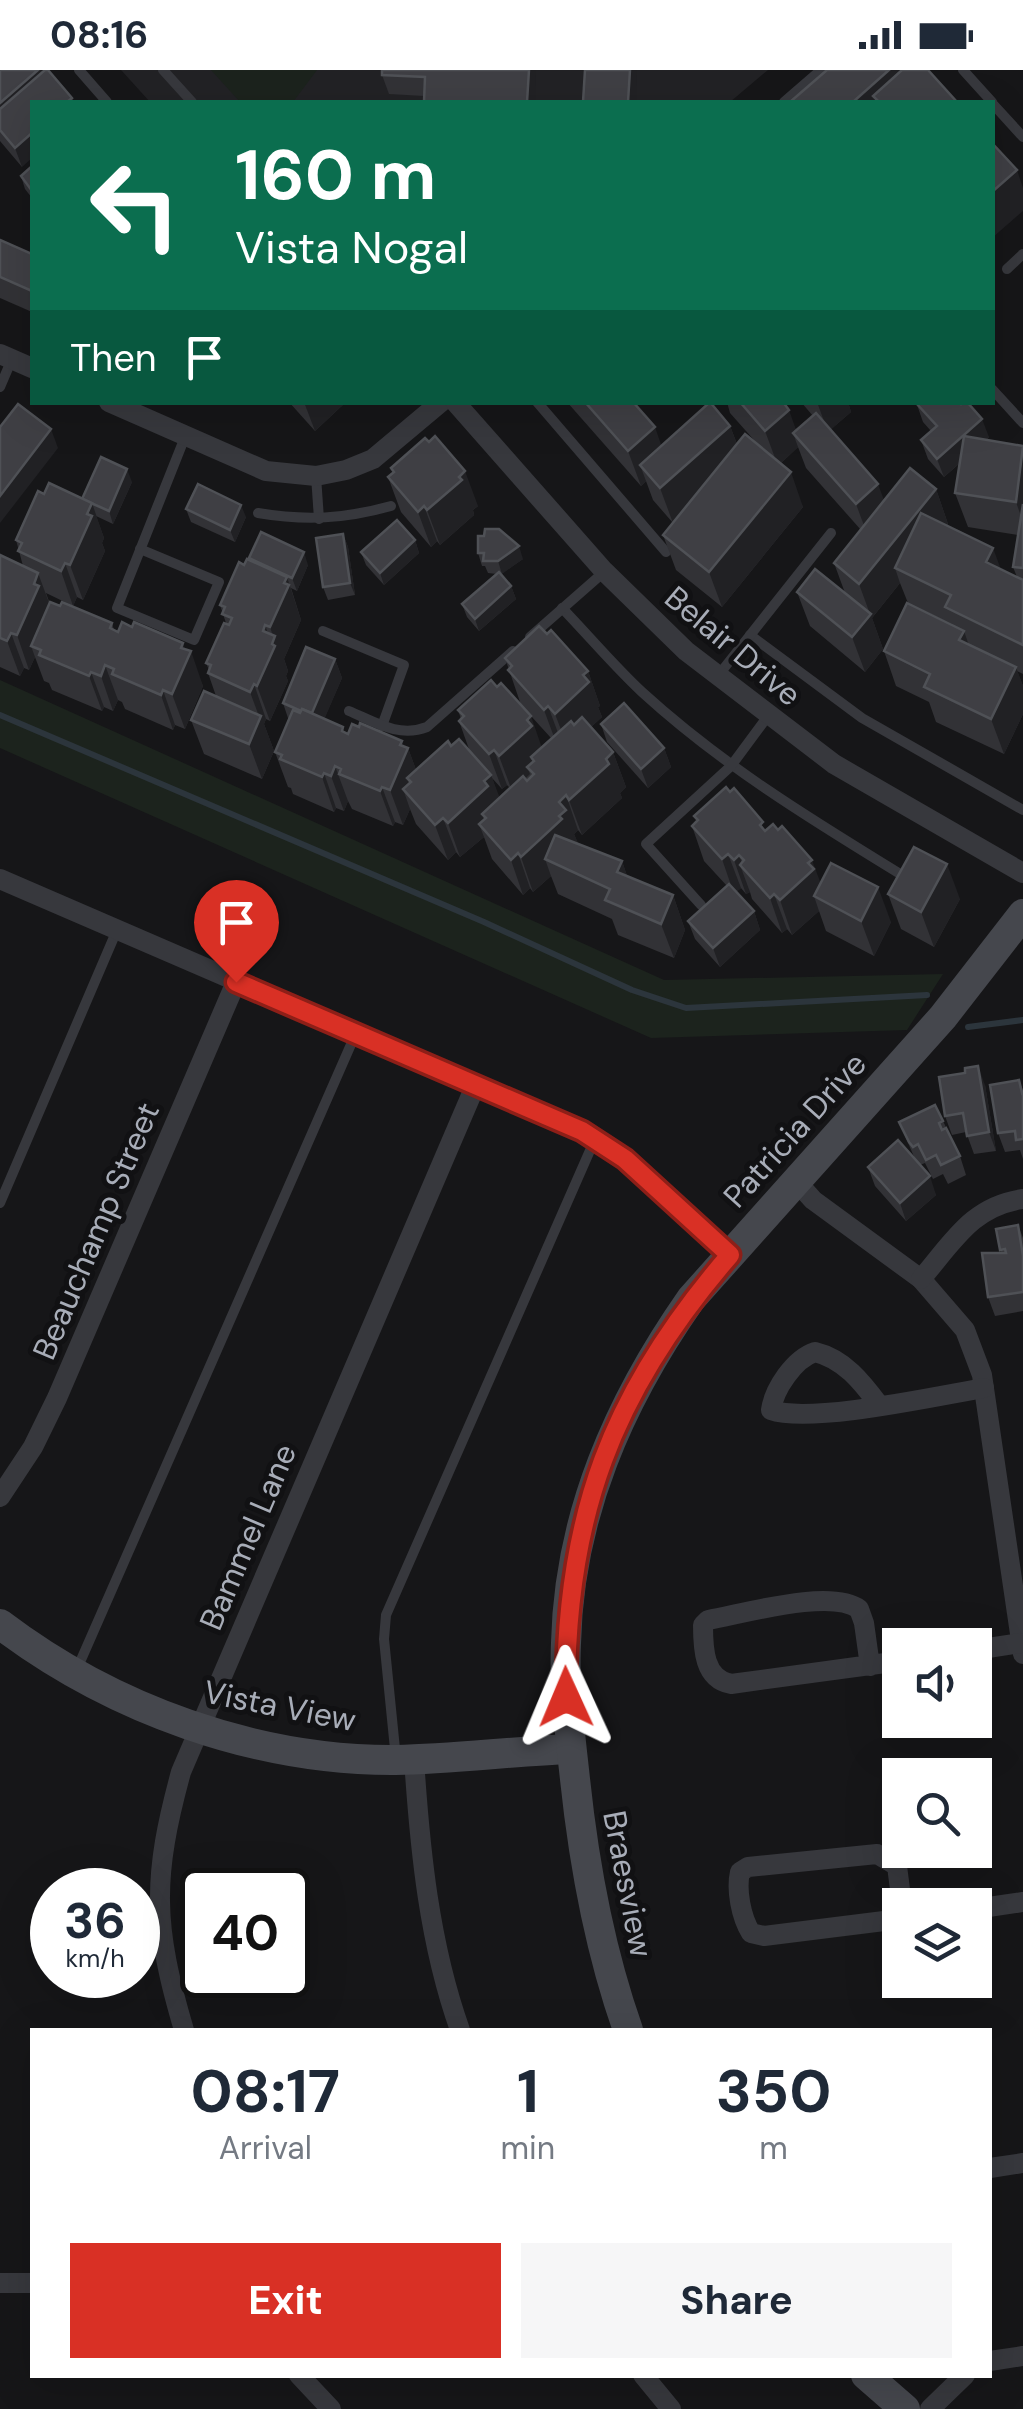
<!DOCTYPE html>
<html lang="en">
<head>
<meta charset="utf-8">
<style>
	body { margin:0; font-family:"DM Sans",sans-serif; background:#f6f6f7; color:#1f2937; height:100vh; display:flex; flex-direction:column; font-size:38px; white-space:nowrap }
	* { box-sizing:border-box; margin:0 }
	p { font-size:32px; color:#747a83 }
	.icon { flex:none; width:55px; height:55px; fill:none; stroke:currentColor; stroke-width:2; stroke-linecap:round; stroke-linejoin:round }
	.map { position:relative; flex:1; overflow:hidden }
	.side { position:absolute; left:30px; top:1958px; width:962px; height:350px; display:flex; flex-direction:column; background:#fff; border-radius:0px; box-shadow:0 10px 40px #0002 }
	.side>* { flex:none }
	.guide { position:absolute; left:30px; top:30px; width:965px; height:305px; border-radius:0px; box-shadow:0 10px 40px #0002; background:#0b6e4f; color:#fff; overflow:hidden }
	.buttons { position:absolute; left:882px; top:1558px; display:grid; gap:20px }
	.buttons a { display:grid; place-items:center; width:110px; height:110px; border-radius:0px; background:#fff; box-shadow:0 10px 40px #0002; font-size:50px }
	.speed { position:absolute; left:30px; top:1798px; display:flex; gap:20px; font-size:50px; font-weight:700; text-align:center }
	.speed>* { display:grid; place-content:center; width:130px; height:130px; border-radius:50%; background:#fff; box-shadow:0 10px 40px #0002; line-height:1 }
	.speed small { font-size:25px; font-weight:400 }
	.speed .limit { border:5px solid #111; border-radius:15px; background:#fff; color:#111 }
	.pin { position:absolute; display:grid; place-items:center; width:85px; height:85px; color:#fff; margin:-102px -42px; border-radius:50% 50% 50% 0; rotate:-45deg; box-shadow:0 0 10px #0007 }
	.pin .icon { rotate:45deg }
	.me { position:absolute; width:110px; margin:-55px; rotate:359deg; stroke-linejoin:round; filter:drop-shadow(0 0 8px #0008) }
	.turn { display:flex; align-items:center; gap:35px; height:210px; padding:0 40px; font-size:45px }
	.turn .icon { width:130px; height:130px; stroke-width:2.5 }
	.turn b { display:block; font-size:70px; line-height:85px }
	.then { display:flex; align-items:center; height:95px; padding:0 40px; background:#0003; gap:20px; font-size:38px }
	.eta { display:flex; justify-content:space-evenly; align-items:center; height:170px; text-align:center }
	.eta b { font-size:60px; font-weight:700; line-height:70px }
	.cta { display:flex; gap:20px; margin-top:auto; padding:20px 40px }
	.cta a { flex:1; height:115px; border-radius:0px; background:#d93025; color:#fff; font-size:40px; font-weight:700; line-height:115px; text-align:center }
	.cta a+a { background:#f6f6f7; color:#1f2937 }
	.status { display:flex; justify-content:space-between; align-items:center; height:70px; padding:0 50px; background:#fff; direction:ltr }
	.status svg { height:28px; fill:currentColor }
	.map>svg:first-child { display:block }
	.built { fill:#222225 }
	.green { fill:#1c231d }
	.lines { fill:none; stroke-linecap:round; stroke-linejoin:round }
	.stream { stroke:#2c353c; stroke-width:6 }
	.lane { stroke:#37383d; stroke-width:10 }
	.street { stroke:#37383d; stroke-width:20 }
	.secondary { stroke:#45474d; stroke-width:30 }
	.wall { fill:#323236; fill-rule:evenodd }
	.shaded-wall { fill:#212124 }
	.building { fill:#3f3f44; stroke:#4f5156; stroke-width:2.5 }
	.route-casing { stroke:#8d1f18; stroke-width:25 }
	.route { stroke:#d93025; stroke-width:18 }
	.labels { text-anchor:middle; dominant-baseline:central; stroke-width:10; stroke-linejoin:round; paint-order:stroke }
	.street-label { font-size:32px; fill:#a8adb8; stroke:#111113 }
</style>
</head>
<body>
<div class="status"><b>08:16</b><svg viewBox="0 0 49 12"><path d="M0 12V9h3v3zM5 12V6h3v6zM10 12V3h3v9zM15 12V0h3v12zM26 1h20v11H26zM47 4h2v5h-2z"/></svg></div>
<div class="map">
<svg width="1023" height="2339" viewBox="0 0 1023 2339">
	<rect width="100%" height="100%" fill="#161618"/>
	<path class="built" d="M121 0H768L730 32H150Z"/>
	<g class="green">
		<path d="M211 0H317L293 32H240Z"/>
		<path d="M0 610 664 910 943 904 907 960 651 968 0 678Z"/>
	</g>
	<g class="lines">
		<g class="stream">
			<path d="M0 645 484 852 632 920 686 938 927 925"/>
			<path d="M968 957 1023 950"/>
		</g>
		<g class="lane">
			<path d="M79 0 107 32"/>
			<path d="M163 0 192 32"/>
			<path d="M963 0 992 32"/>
			<path d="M784 32 821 0"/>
			<path d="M992 33 1023 67"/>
			<path d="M1007 199 1023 184"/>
			<path d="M0 317 12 289"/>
			<path d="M992 319 1023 353"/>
			<path d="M537 332 666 482"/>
			<path d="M316 406 319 449"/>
			<path d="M258 443C305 451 345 449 391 436"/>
			<path d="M140 479 219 512 194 570 117 538 185 367"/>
			<path d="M562 538C589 566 614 596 642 622 723 696 812 750 905 807"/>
			<path d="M323 561 404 595 382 656"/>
			<path d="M750 565 862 648 1023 740"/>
			<path d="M530 567 604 502"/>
			<path d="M717 607 831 463"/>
			<path d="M349 641C375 652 399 668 427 657L513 581"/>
			<path d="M701 835 646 774 731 696 768 646"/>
			<path d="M0 1133 117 860"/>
			<path d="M77 1599 356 963"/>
			<path d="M396 1689 384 1569 386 1545 595 1069"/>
		</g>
		<g class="street">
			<path d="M0 284 32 298"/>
			<path d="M109 332 266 401 316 406 346 400 373 389 441 332"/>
			<path d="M455 332 604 501 686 581 834 694 1023 803"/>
			<path d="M0 809 583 1061 625 1089 730 1185"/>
			<path d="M797 1112 813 1130 921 1209 965 1260 982 1305 1023 1584"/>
			<path d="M921 1209C953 1172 972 1136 1023 1129"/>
			<path d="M879 1335C862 1312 844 1289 815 1282 794 1289 774 1319 771 1340 810 1354 937 1326 984 1318"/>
			<path d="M0 1427 33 1377 57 1328 236 912"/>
			<path d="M975 1580 1021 1573"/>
			<path d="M870 1596 864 1553 859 1539C831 1518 743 1544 708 1550L703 1555C703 1579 704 1609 731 1614L900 1591"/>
			<path d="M414 1689C420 1780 429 1873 460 1960"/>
			<path d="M975 1839 1023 1832"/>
			<path d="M900 1849 764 1866 751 1863C741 1847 736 1820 740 1802L748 1797 877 1784 897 1796 902 1835"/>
			<path d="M184 1960C153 1855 152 1808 181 1702L476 1014"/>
			<path d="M990 2098 1023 2093"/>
			<path d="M0 2213H32"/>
			<path d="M990 2291 1023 2286"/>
			<path d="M299 2305 331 2339"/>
			<path d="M643 2305 671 2339"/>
			<path d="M930 2339 965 2305"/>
		</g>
		<g class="secondary">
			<path d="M0 1554C112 1639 256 1691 396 1690 455 1689 513 1681 571 1679"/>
			<path d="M628 1960C599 1878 584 1795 575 1709 570 1663 564 1618 566 1573 569 1445 619 1332 691 1229L943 947 1023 844"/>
			<path d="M866 2305 905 2339"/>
		</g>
	</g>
	<g class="wall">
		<path d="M0 0 72 28 74 32H32L22 97 0 71Z"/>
		<path d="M536 0 424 26 389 24 382 5Z"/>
		<path d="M32 96V128L25 119 21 106Z"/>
		<path d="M0 170 32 184V242L0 228Z"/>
		<path d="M289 332H346L315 361Z"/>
		<path d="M567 332H633L661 376 707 335 705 332H713L711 334 730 356 737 374 762 379 730 343 727 332H783L796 360 813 346 801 332H848L851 342 830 360 884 431 936 419 948 454 947 456 1000 499 1017 507 1013 497 1018 465 968 457 955 423 960 393 944 407 928 389 921 370 931 361 923 352 916 332 989 367 986 370 1023 376V604L1017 601 1023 616V644L1004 684 936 652 929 632 896 616 884 581 952 554 908 533 900 513 872 548 883 579 865 602 810 556 797 522 845 523 834 493 861 460 806 398 798 377 780 394 803 437 722 537 676 500 663 465 673 453 653 430 646 411 641 416Z"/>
		<path d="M391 398 478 436 473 440 474 445 440 475 437 471 431 477 401 442 388 407 393 403Z"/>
		<path d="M132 412 113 454 96 446 104 468 102 473 105 481 83 530 77 527 73 536 46 523 50 534 112 553 114 560 185 579 203 616 185 659 175 655 173 660 125 639 122 632 118 630 113 641 104 637 102 641 52 620 49 613 44 611 35 587 29 600 24 598 20 606 0 597V485L23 496 16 470 44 424 82 429Z"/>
		<path d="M186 439 246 447 235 472 191 452Z"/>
		<path d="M343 464 348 477 355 525 328 530 323 517Z"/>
		<path d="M415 470 419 483 384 515 366 495 361 482Z"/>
		<path d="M478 483 523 489 501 504 511 516 516 529 479 561 467 547 462 534 497 504 488 503 485 496H482Z"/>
		<path d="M249 488 308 495 297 521 291 518 301 550 284 589 288 601 286 606 288 611 270 651 266 649 264 654 274 681 262 709 204 684 191 650 216 626 208 603 209 600 206 593 226 553 220 535 244 495 249 490Z"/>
		<path d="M547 564 588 601 600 636 598 637 602 647 591 657 613 682 626 717 620 723 622 728 582 765 578 760 574 764 578 774 622 791 627 806 673 825 685 860 674 888 618 865 612 849 558 824 551 806 533 822 530 818 523 825 492 789 484 767 460 787 456 782 448 790 416 754 410 739 403 755 395 752 393 756 352 739 348 731 344 741 336 738 334 742 293 724 291 718 288 717 275 682 289 651 283 633 335 589 342 608 324 649 345 662 402 671 404 677 408 678 416 700 451 676 470 682 459 651 461 649 458 640 542 677 551 668 521 635 505 588ZM492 708 502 719 507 715 510 718 499 728Z"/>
		<path d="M601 654 664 678 671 697 648 718 607 672Z"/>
		<path d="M694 746 766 760 820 813 891 852 874 886 826 861 819 841 792 865 787 859 782 863 752 829 750 822 746 824 741 818 736 822 754 841 760 860 720 897 695 869 688 851 727 816 704 791 692 756 697 752Z"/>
		<path d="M888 824 960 829 934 877 901 859Z"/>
		<path d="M1019 1010 1023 1020V1089L1020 1080 1005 1082 998 1063Z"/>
		<path d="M985 1015 996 1081 974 1084 966 1062 952 1065 945 1046Z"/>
		<path d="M943 1051 960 1086 966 1105 948 1114 943 1104 933 1109 925 1093 920 1095 936 1125 906 1151 875 1116 868 1097 915 1089 899 1052Z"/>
		<path d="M1018 1155 1023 1168V1241L995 1246 988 1227 1001 1183 996 1159Z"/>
	</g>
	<g class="shaded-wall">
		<path d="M38 0H45L0 58V33Z"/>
		<path d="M529 0H536L535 32H527Z"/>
		<path d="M630 0H637L636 32H628Z"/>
		<path d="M889 0H917L873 26 876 32H853Z"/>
		<path d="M32 63V88L22 97 15 78Z"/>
		<path d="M1017 100 1023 118V141L992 168V122Z"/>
		<path d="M304 332H346L315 361Z"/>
		<path d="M817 332H848L851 342 828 362Z"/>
		<path d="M789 340 800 371 793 363 798 377 778 396 765 361Z"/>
		<path d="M982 349 989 367 944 407 937 389Z"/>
		<path d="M730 356 743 390 673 453 660 418Z"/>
		<path d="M655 357 667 392 640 395 646 411 641 416 628 381Z"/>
		<path d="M51 359 58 378 0 453V426Z"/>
		<path d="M1023 385V452L1016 432Z"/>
		<path d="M127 399 132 412 113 454 109 441Z"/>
		<path d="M465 401 478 436 473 440 474 445 440 475 427 440Z"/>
		<path d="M791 402 803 437 722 537 709 502Z"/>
		<path d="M878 414 891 449 869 469 856 434Z"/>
		<path d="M936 419 948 454 908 504 895 498 900 513 872 548 883 579 865 602 852 567 870 544 859 514Z"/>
		<path d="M92 433 104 468 102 473 105 481 83 530 70 495Z"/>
		<path d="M241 435 246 447 235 472 230 460Z"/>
		<path d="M424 436 437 471 431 477 418 442Z"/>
		<path d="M343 464 348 477 355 525 350 513Z"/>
		<path d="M415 470 419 483 384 515 380 503Z"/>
		<path d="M519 476 523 489 502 504 498 491Z"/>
		<path d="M993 478 1006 513 986 492Z"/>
		<path d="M304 482 308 495 297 521 292 508Z"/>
		<path d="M65 493 77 527 73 536 61 501Z"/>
		<path d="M38 503 51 538 31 576 35 587 29 600 17 565Z"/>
		<path d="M287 507 301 550 284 589 288 601 286 606 288 611 270 651 257 616 263 561 265 555 272 574 274 569 270 557Z"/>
		<path d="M511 516 516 529 479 561 475 549Z"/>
		<path d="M964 561 976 596 959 570Z"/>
		<path d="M11 563 24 598 20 606 7 571Z"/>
		<path d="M183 573 188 588 191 581 203 616 185 659 172 624Z"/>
		<path d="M335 589 342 608 318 664 311 645Z"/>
		<path d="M105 595 118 630 113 641 101 606Z"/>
		<path d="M1016 597 1023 616V644L1004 684 991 649Z"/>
		<path d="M588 601 600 636 598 637 602 647 568 678 555 644Z"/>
		<path d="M91 602 104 637 102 641 89 606Z"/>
		<path d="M254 614 266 649 264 654 274 681 262 709 249 674 260 649 250 622Z"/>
		<path d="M163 620 175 655 173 660 161 625Z"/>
		<path d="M548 636 561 671 557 675 544 640Z"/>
		<path d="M531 646 543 681 534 691 531 687 535 700 527 697 530 704 512 721 499 686Z"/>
		<path d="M402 671 406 683 408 678 421 713 411 712 407 708 415 728 403 719 410 739 403 755 390 720Z"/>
		<path d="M664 678 671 697 648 718 641 699Z"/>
		<path d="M494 680 507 715 502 719 489 684Z"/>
		<path d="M613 682 626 717 620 723 622 728 582 765 569 730Z"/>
		<path d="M335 696 348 731 344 741 331 706Z"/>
		<path d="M324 703 336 738 334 742 322 707Z"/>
		<path d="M491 705 504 739 486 748 482 744 489 762 479 754 484 767 460 787 448 753Z"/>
		<path d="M382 717 395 752 393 756 380 721Z"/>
		<path d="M566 725 578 760 574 764 579 775 545 789 551 806 533 822 521 787 559 746V732Z"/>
		<path d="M443 748 456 782 448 790 435 755Z"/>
		<path d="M518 783 530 818 523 825 511 790Z"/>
		<path d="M728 784 741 818 734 824 722 789Z"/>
		<path d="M739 785 745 801 740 795 750 822 746 824 734 790Z"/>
		<path d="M812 790 825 825 814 826 819 841 792 865 780 830Z"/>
		<path d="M622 791 634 826 617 802Z"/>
		<path d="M947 794 960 829 934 877 921 842Z"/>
		<path d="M878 817 891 852 874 886 861 851Z"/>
		<path d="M774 824 787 859 782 863 770 828Z"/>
		<path d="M673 825 685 860 674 888 661 854Z"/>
		<path d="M754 841 760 860 720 897 713 878Z"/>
		<path d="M978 996 985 1015 996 1081 989 1062Z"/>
		<path d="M930 1106 936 1125 906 1151 900 1133Z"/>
	</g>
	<g class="building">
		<path d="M0 0H38L0 33Z"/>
		<path d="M45 0H48L72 28 67 32H32V63L15 78 0 60V39Z"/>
		<path d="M382 0H529L527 32H424L425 7 382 5Z"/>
		<path d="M585 0H630L628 32H583Z"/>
		<path d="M827 0H889L853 32H790Z"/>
		<path d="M902 0H928L957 32H879L873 26Z"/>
		<path d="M992 73 1017 100 992 122Z"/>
		<path d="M32 96V121L21 106Z"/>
		<path d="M0 170 32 184V221L0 207Z"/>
		<path d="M585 332H633L655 357 628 381Z"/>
		<path d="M710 332 730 356 660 418 640 395Z"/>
		<path d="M740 332H783L789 340 765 361Z"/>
		<path d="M959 332 961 334 963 332H967L982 349 937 389 921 370 937 356 916 333Z"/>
		<path d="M18 334 51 359 0 426V357Z"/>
		<path d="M816 343 878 414 856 434 793 363Z"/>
		<path d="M745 364 791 402 709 502 663 465Z"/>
		<path d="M435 366 465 401 459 407 462 410 427 440 424 436 418 442 388 407 394 402 391 398 425 368 429 372Z"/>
		<path d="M964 366 1023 376 1016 432 955 423Z"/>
		<path d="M101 387 127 399 109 441 82 429Z"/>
		<path d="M910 398 936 419 859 514 834 493Z"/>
		<path d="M49 413 92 433 87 444 92 446 70 495 65 493 61 501 18 481 22 473 16 470 38 421 44 424Z"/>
		<path d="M198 414 241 435 230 460 186 439Z"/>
		<path d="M1023 434V498L1013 497Z"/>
		<path d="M921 443 993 478 986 492 1023 510V575L945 537 951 525 895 498Z"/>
		<path d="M397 450 415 470 380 503 361 482Z"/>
		<path d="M485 459H499L519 476 498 491H483L484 483H478V466H484Z"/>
		<path d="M261 462 304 482 292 508 249 488Z"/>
		<path d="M343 464 350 513 323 517 316 468Z"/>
		<path d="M0 485 38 503 34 514 39 516 17 565 11 563 7 571 0 568Z"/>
		<path d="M247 489 287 507 284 513 289 515 270 557 265 555 263 561 275 566 272 574 275 576 257 616 254 614 250 622 208 603 211 595 206 593 224 553 229 555 232 548 222 544 225 537 220 535 239 492 244 495Z"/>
		<path d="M815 499 871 544 852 567 797 522Z"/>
		<path d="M499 502 511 516 475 549 462 534Z"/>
		<path d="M50 532 60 536 62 532 112 553 110 558 118 562 122 552 132 557 134 552 183 573 181 578 191 581 172 624 163 620 161 625 112 604 114 599 105 595 101 606 91 602 89 606 39 585 41 580 31 576Z"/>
		<path d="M907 533 964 561 959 570 1016 597 991 649 924 617 930 604 884 581Z"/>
		<path d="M539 556 547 564 551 560 588 601 583 605 589 612 555 644 548 636 544 640 508 600 512 596 505 588Z"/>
		<path d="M306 577 335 589 312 643 302 639 301 641 283 633Z"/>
		<path d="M491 610 497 617 501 613 531 646 527 650 532 656 499 686 494 680 489 684 459 651 464 646 458 640Z"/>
		<path d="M204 621 261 646 249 674 191 650Z"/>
		<path d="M624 633 664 678 641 699 601 654Z"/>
		<path d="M302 639 343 657 342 661 348 664 352 654 359 657 360 653 402 671 400 675 408 678 390 720 382 717 380 721 339 704 341 699 335 696 331 706 324 703 322 707 280 689 282 685 275 682 293 640 300 643Z"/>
		<path d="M582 647 613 682 606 689 609 694 569 730 566 725 559 732 566 740 559 746 562 749 521 787 518 783 511 790 479 754 486 748 482 744 523 706 527 711 534 704 527 697 534 691 531 687 571 651 574 655Z"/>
		<path d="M459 669 491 705 484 711 488 716 448 753 443 748 435 755 403 719 411 712 407 708 448 671 451 676Z"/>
		<path d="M726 717 730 722 734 718 763 752 760 755 765 761 773 754 778 760 782 756 812 790 808 793 814 799 780 830 774 824 770 828 740 795 744 790 739 785 734 790 728 784 722 789 692 756 698 750 694 746Z"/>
		<path d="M555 765 622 791 617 802 673 825 661 854 605 830 610 819 545 789Z"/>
		<path d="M914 777 947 794 921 842 888 824Z"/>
		<path d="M831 793 878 817 861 851 814 826Z"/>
		<path d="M729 814 754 841 713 878 688 851Z"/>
		<path d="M978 996 989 1062 967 1066 963 1043 945 1046 939 1007 965 1003V998Z"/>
		<path d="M1019 1010 1022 1023 1023 1022V1069L1016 1070 1015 1061 998 1063 990 1015Z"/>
		<path d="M935 1035 943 1051 939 1053 942 1060 946 1058 960 1086 941 1095 936 1085 926 1090 918 1074 913 1077 909 1072 899 1052Z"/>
		<path d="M898 1070 930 1106 900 1133 868 1097Z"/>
		<path d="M1018 1155 1023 1186V1222L988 1227 982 1183H1006L1005 1179 1000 1180 996 1159Z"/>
	</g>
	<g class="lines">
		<g class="route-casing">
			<path id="route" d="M236 912 582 1061 625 1089 730 1185C612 1321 565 1447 566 1627"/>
		</g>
		<use href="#route" class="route"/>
	</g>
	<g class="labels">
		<g class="street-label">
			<text transform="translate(733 576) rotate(40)">Belair Drive</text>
			<text transform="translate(795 1060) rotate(-48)">Patricia Drive</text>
			<text transform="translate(96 1161) rotate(-67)">Beauchamp Street</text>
			<text transform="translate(248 1467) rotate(-67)">Bammel Lane</text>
			<text transform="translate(280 1636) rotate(11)">Vista View</text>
			<text transform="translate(628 1814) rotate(79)">Braesview</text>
		</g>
	</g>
</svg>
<div class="buttons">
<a><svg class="icon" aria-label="sound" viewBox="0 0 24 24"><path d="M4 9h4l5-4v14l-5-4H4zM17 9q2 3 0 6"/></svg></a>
<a><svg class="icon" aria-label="search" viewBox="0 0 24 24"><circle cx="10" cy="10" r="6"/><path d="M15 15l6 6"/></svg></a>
<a><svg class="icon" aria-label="layers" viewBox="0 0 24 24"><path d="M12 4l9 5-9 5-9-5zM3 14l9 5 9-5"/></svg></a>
</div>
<div class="speed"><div>36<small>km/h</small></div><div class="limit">40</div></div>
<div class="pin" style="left:236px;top:912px;background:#d93025"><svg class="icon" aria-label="arrive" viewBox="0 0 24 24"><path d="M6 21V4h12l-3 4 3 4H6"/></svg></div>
<svg class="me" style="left:566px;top:1627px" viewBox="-20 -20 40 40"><path d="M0-17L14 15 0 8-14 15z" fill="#d93025" stroke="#fff" stroke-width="4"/></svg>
<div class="guide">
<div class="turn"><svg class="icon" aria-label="left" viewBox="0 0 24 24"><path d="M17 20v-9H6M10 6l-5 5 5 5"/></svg><div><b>160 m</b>Vista Nogal</div></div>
<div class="then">Then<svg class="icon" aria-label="arrive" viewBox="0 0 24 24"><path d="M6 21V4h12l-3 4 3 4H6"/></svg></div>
</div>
<section class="side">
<div class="eta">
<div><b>08:17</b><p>Arrival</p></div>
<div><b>1</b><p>min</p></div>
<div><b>350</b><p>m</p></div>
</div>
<div class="cta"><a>Exit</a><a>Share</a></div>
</section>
</div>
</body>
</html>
